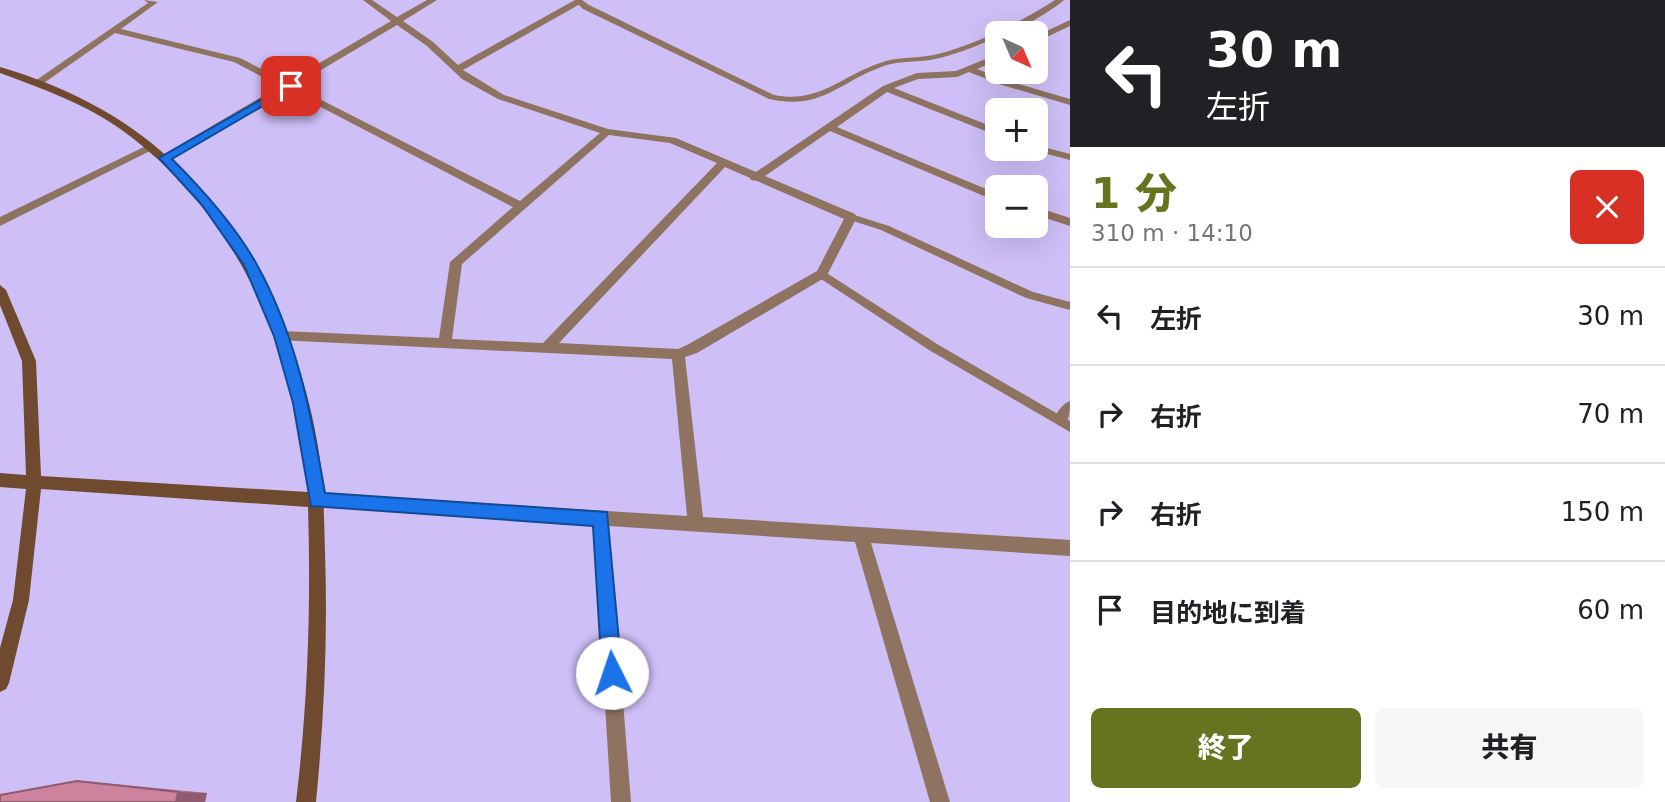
<!DOCTYPE html>
<html lang="ja">
<head>
<meta charset="utf-8">
<style>
	body { margin:0; font-family:"DejaVu Sans","Noto Sans JP",sans-serif; background:#f6f6f6; color:#202124; height:100vh; display:flex; flex-direction:column; font-size:26px; white-space:nowrap }
	* { box-sizing:border-box; margin:0 }
	p { font-size:23px; color:#757577 }
	.icon { flex:none; width:38px; height:38px; fill:none; stroke:currentColor; stroke-width:2; stroke-linecap:round; stroke-linejoin:round }
	.map { position:relative; flex:1; overflow:hidden }
	.panel { display:flex; flex-direction:column; background:#fff; width:595px }
	.panel>* { flex:none }
	.guide { background:#202124; color:#fff; overflow:hidden }
	.needle { width:46px; rotate:136deg }
	.tools { position:absolute; left:985px; top:21px; display:grid; gap:14px }
	.tools a { display:grid; place-items:center; width:63px; height:63px; border-radius:10px; background:#fff; box-shadow:0 7px 28px #0002; font-size:35px }
	.pin { position:absolute; display:grid; place-items:center; width:60px; height:60px; color:#fff; margin:-30px; border-radius:14px; box-shadow:0 4px 10px #0006 }
	.me { position:absolute; width:77px; margin:-38px; rotate:356deg; stroke-linejoin:round; filter:drop-shadow(0 0 5px #0008) }
	.turn { display:flex; align-items:center; gap:24px; height:147px; padding:0 21px; font-size:32px }
	.turn .icon { width:91px; height:91px; stroke-width:2.5 }
	.turn b { display:block; font-size:49px; line-height:60px }
	.round { display:grid; place-items:center; flex:none; width:74px; height:74px; border-radius:10px; background:#f6f6f6 }
	.headline { display:flex; align-items:center; justify-content:space-between; height:119px; padding:0 21px }
	h1 { font-size:42px; font-weight:800; line-height:52px; color:#67731e }
	.action { display:flex; gap:14px; margin-top:auto; padding:14px 21px }
	.action a { flex:1; height:80px; border-radius:10px; background:#67731e; color:#fff; font-size:28px; font-weight:800; line-height:80px; text-align:center }
	.action a+a { background:#f6f6f6; color:#202124 }
	ul { padding:0; list-style:none }
	li { display:flex; align-items:center; gap:21px; height:98px; padding:0 21px; border-top:2px solid #e0e0e0 }
	li div { flex:1 }
	li b { display:block; font-size:26px }
	li em { font-style:normal }
	main { display:flex; flex:1; min-height:0 }
	.map>svg:first-child { display:block }
	.lines { fill:none; stroke-linecap:round; stroke-linejoin:round }
	.lane { fill:#8e7360; fill-rule:evenodd }
	.street { fill:#8e7360; fill-rule:evenodd }
	.secondary { fill:#704a2e; fill-rule:evenodd }
	.wall { fill:#b07087 }
	.shaded-wall { fill:#905b6e }
	.building { fill:#cd829d; stroke:#905b6e; stroke-width:2 }
	.route { fill:#1a73e8; stroke:#114b97; stroke-width:2 }
</style>
</head>
<body>
<main>
<div class="map">
<svg width="1070" height="802" viewBox="0 0 1070 802">
	<rect width="100%" height="100%" fill="#cebff6"/>
	<g class="lines">
		<g class="lane">
			<path d="M574 0H582L589 5 774 95C819 104 841 76 880 63 898 56 919 59 938 54 979 43 1019 23 1055 0H1064C1050 12 1016 33 998 33V37C976 46 953 56 930 60 916 62 901 61 887 65 840 80 824 111 769 99L583 9Z"/>
			<path d="M851 214 889 226 1033 292 1070 302V310L1026 298 881 230 847 219V215Z"/>
			<path d="M822 270 937 344 1070 421V432L929 350 818 277 817 274Z"/>
		</g>
		<g class="street">
			<path d="M144 0 158 2 121 29 240 58 287 82 391 21 363 0H372L397 17 427 0H437L403 21 433 42 458 65 575 0H582V3L463 70 504 95 608 129 676 138 756 172 883 86 917 73 956 71 998 54V60L977 69 1008 81 1070 99V105L1002 85 969 72 957 77 918 79 894 88 998 129V136L887 92 837 127 998 194V202L830 131 765 176 855 214 857 217 826 277 697 353 685 357 703 517 1070 540V556L871 543 950 802H930L855 542 609 526 631 802H611L594 525 312 505 309 500 312 495 317 493 687 516 672 359 277 340 275 336 282 331 439 338 450 262 513 207 288 90 169 160H161V156L280 86 234 62 115 33 41 85H35V81L148 3ZM397 25 427 46 462 79 498 99 600 133 520 201 294 86ZM609 135 670 143 717 163 543 343 452 339 462 264ZM725 167 750 178 751 180 757 181 844 219 817 271 687 345 678 349 559 343Z"/>
			<path d="M1070 20V26L1036 42V36Z"/>
			<path d="M150 144 154 145V149L0 226V217Z"/>
			<path d="M1036 145 1070 154V160L1032 150 1031 149H1036Z"/>
			<path d="M1036 207 1070 218V226L1036 215Z"/>
			<path d="M1070 401C1070 411 1070 429 1056 423L1054 419C1057 412 1062 404 1070 401Z"/>
		</g>
		<path class="secondary" d="M0 67C62 85 123 115 171 160 252 234 303 346 319 453 324 487 324 519 325 553 328 636 324 719 316 802H296C308 703 311 606 308 507L41 489 29 600 9 683 6 689 0 692V648L13 600 26 489 0 487V473L26 475 22 361 0 305V285L6 290 36 361 41 476 308 492C299 352 234 207 116 126 81 102 40 88 0 73Z"/>
	</g>
	<path class="wall" d="M77 781 114 784 207 793 205 802Z"/>
	<path class="shaded-wall" d="M178 792 207 793 205 802H176Z"/>
	<path class="building" d="M77 781 178 792 176 802H0V795Z"/>
	<path class="route" d="M288 84 297 86 172 159C203 190 234 224 256 263 296 334 311 413 325 493L607 512 622 673 619 680 612 683 605 680 602 673 593 526 311 506 293 403 274 336 244 265 202 205 159 158Z"/>
</svg>
<div class="tools">
<a><svg class="needle" viewBox="-14 -14 28 28"><path d="M0-13l5 13h-10z" fill="#e53935"/><path d="M0 13l5-13h-10z" fill="#757577"/></svg></a>
<a>+</a>
<a>−</a>
</div>
<div class="pin" style="left:291px;top:86px;background:#d93025"><svg class="icon" aria-label="arrive" viewBox="0 0 24 24"><path d="M6 21V4h12l-3 4 3 4H6"/></svg></div>
<svg class="me" style="left:612px;top:673px" viewBox="-20 -20 40 40"><circle r="19" fill="#fff"/><path d="M0-13L10 11 0 6-10 11z" fill="#1a73e8"/></svg>
</div>
<section class="panel">
<div class="guide">
<div class="turn"><svg class="icon" aria-label="left" viewBox="0 0 24 24"><path d="M17 20v-9H6M10 6l-5 5 5 5"/></svg><div><b>30 m</b>左折</div></div>
</div>
<div class="headline"><div><h1>1 分</h1><p>310 m · 14:10</p></div><a class="round" style="background:#d93025;color:#fff"><svg class="icon" aria-label="close" viewBox="0 0 24 24"><path d="M6 6l12 12M18 6L6 18"/></svg></a></div>
<ul>
<li><svg class="icon" aria-label="left" viewBox="0 0 24 24"><path d="M17 20v-9H6M10 6l-5 5 5 5"/></svg><div><b>左折</b></div><em>30 m</em></li>
<li><svg class="icon" aria-label="right" viewBox="0 0 24 24"><path d="M7 20v-9h11M14 6l5 5-5 5"/></svg><div><b>右折</b></div><em>70 m</em></li>
<li><svg class="icon" aria-label="right" viewBox="0 0 24 24"><path d="M7 20v-9h11M14 6l5 5-5 5"/></svg><div><b>右折</b></div><em>150 m</em></li>
<li><svg class="icon" aria-label="arrive" viewBox="0 0 24 24"><path d="M6 21V4h12l-3 4 3 4H6"/></svg><div><b>目的地に到着</b></div><em>60 m</em></li>
</ul>
<div class="action"><a>終了</a><a>共有</a></div>
</section>
</main>
</body>
</html>
